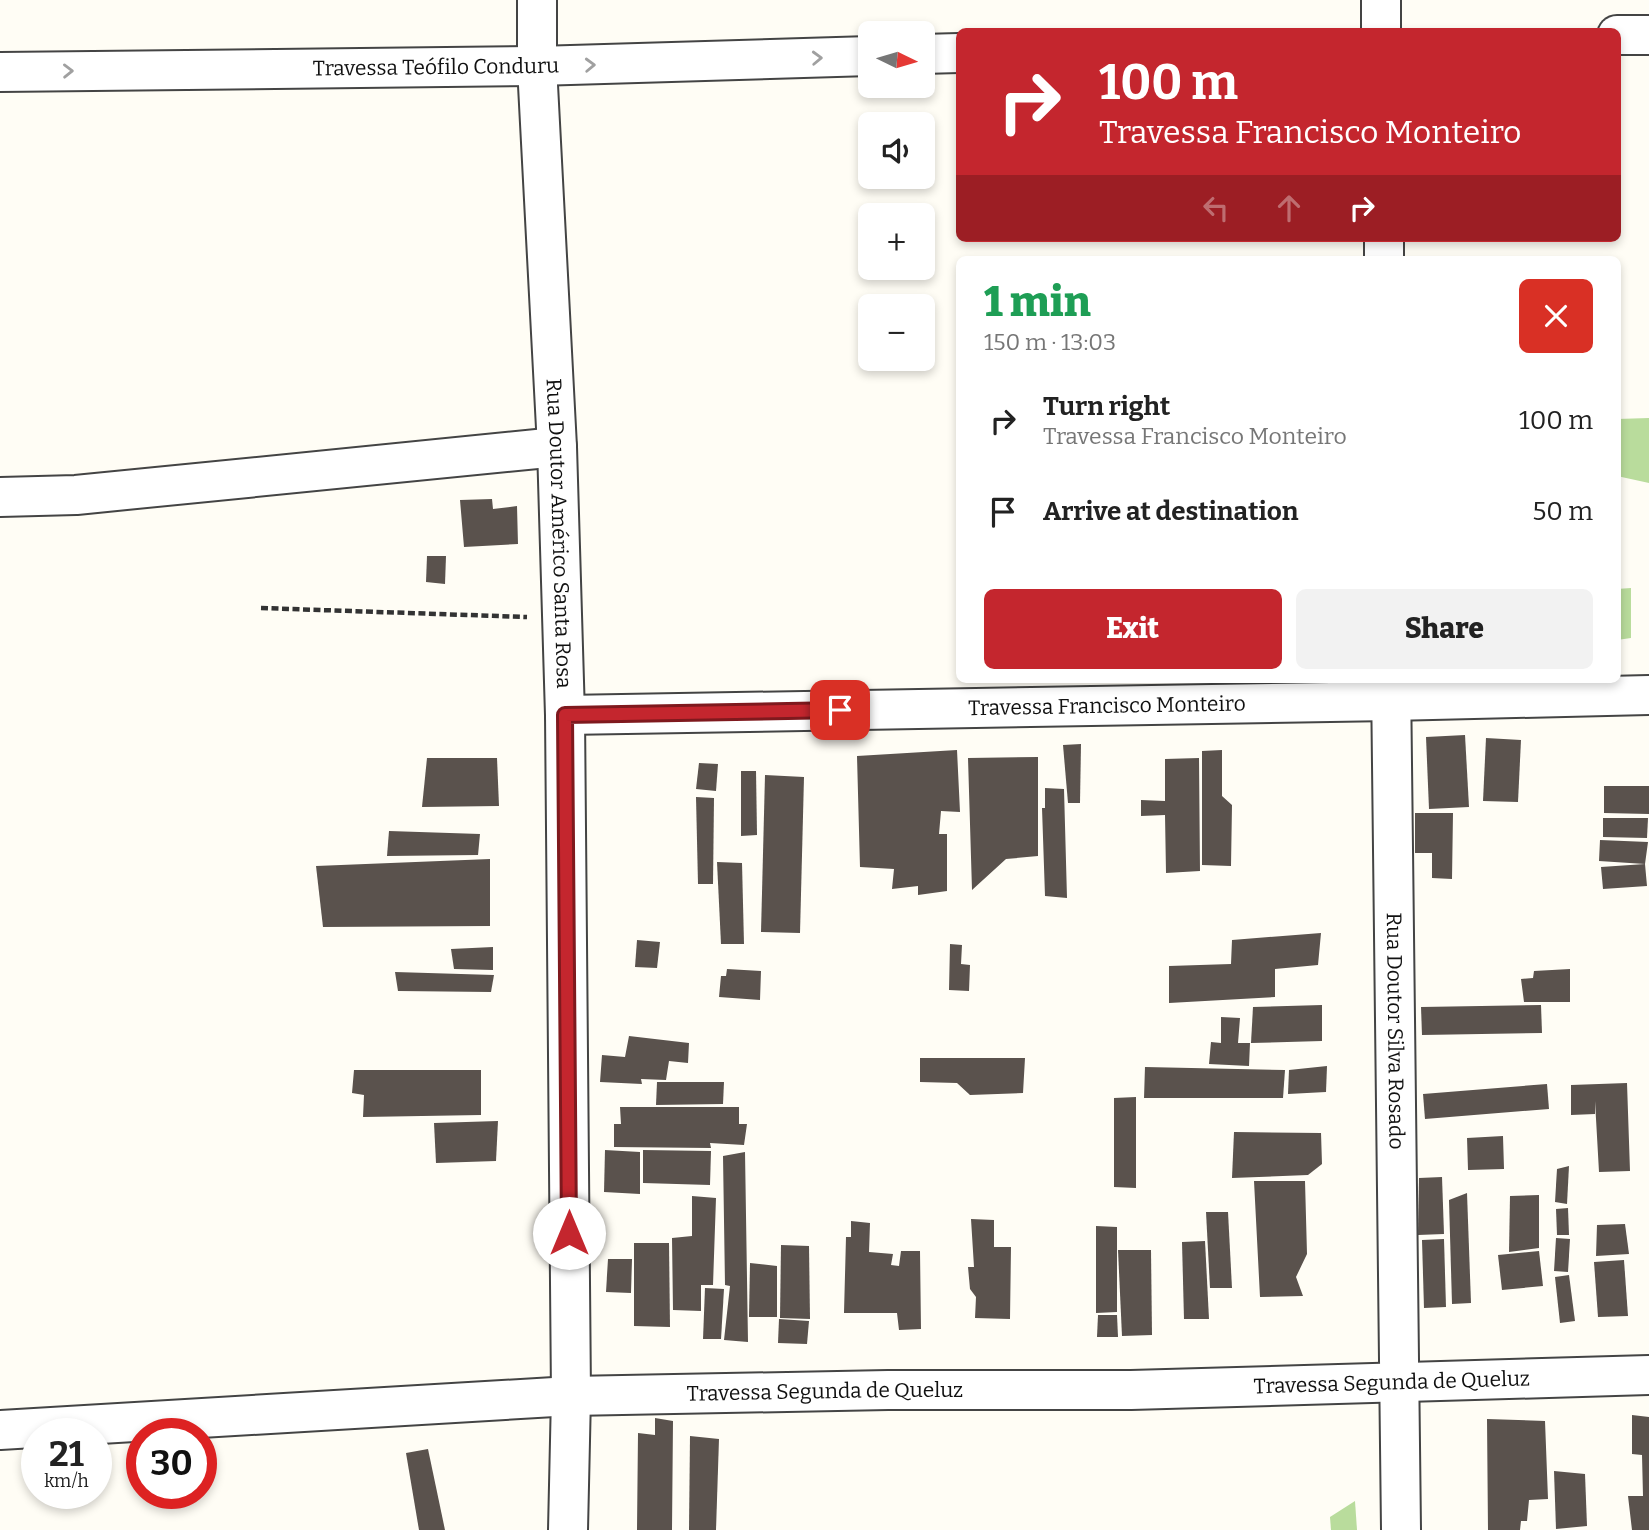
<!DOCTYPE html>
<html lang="en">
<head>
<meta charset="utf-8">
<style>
	body { margin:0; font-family:Bitter,serif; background:#f2f2f2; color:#222; height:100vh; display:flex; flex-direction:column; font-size:26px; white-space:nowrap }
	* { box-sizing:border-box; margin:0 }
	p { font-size:23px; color:#767676 }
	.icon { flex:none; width:38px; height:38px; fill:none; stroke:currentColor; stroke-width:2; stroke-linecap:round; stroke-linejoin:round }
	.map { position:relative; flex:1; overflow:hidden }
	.drawer { position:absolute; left:956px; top:256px; width:665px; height:427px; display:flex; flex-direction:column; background:#fff; border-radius:10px; box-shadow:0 4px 10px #0003 }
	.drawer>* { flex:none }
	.banner { position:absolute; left:956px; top:28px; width:665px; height:214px; border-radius:10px; box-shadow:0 4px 10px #0003; background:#c4262e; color:#fff; overflow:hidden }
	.needle { width:46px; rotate:95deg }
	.fabs { position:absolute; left:858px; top:21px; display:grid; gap:14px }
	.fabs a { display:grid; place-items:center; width:77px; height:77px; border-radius:10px; background:#fff; box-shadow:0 4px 10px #0003; font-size:35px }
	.speed { position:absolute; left:21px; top:1418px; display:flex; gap:14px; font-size:35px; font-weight:700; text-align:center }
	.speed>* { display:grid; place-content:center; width:91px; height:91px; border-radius:50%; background:#fff; box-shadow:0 4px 10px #0003; line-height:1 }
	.speed small { font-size:18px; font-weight:400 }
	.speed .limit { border:10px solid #d22; background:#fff; color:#111 }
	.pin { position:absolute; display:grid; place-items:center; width:60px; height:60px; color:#fff; margin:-30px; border-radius:14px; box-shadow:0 4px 10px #0006 }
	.me { position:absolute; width:77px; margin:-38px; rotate:0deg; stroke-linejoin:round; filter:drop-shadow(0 0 5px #0008) }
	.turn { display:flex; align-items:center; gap:24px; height:147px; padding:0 28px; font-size:32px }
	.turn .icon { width:91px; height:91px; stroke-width:2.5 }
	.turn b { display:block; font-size:49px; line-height:60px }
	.lanes { display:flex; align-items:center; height:66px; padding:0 28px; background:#0003; justify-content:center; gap:35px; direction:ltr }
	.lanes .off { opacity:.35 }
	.round { display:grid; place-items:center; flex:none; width:74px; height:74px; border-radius:10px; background:#f2f2f2 }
	.summary { display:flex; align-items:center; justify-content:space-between; height:119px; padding:0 28px }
	h1 { font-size:42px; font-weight:800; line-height:52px; color:#1e9e55 }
	.cta { display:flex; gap:14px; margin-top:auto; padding:14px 28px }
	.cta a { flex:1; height:80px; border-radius:10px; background:#c4262e; color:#fff; font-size:28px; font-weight:800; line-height:80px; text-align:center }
	.cta a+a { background:#f2f2f2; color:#222 }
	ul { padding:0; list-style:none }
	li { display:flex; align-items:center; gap:21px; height:91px; padding:0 28px }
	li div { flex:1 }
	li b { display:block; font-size:26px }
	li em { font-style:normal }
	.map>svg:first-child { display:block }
	.forest { fill:#b9dc9c }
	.building { fill:#5a524d }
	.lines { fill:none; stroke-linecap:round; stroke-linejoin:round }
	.minor-casing { stroke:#444; stroke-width:42 }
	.path { stroke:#333; stroke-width:4.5; stroke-dasharray:7 3.5; stroke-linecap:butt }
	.minor { stroke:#fff; stroke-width:38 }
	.oneway { stroke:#a0a0a0 }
	.route-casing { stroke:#7f191e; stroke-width:18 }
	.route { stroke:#c4262e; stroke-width:12 }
	.labels { text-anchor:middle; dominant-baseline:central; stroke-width:7; stroke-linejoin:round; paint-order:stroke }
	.street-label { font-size:21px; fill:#111; stroke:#fff }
</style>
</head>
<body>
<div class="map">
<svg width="1649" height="1530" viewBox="0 0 1649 1530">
	<rect width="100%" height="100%" fill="#fffdf5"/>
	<g class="forest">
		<path d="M1649 418V483L1617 476V419Z"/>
		<path d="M1631 588V638L1617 640V589Z"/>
		<path d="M1355 1501 1357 1530H1331L1330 1517Z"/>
	</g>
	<g class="building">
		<path d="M492 499 493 509 517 506 518 544 464 547 460 500Z"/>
		<path d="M427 556H446L445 584 426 582Z"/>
		<path d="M1465 735 1469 807 1429 809 1426 737Z"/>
		<path d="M1486 738 1521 740 1518 802 1483 801Z"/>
		<path d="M1081 744 1080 803H1068L1063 745Z"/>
		<path d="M957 750 960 812 941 811 939 834H947V891L918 895V886L892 889 894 869 860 867 857 756Z"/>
		<path d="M1222 750V796L1232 805 1231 866 1202 865V751Z"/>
		<path d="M1038 757V856L1006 859 972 890 968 758Z"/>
		<path d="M427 758H497L499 806 422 807Z"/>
		<path d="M1199 758 1200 871 1166 873 1165 815 1141 816V800L1165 801V759Z"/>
		<path d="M699 763 718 764 716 791 696 789Z"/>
		<path d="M741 771H756L757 835 741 836Z"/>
		<path d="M765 775 804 777 800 933 761 932Z"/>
		<path d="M1604 786H1649V814L1604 813Z"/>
		<path d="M1045 788 1064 789 1067 898 1045 896 1042 808H1045Z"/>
		<path d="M696 797 714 798 713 884H698Z"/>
		<path d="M1415 813H1453L1452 879 1432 878V853H1415Z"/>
		<path d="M1603 818H1648L1647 838 1603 837Z"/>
		<path d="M389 831 480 834 478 855 387 856Z"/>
		<path d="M1600 840 1648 842 1645 864 1647 886 1603 889 1601 867 1645 864 1599 861Z"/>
		<path d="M490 859V926L323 927 316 866Z"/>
		<path d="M717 862 742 863 744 944H721Z"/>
		<path d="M1321 933 1318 965 1275 969V997L1169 1003V966L1231 964 1232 940Z"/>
		<path d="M637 940 660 942 657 968 635 967Z"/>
		<path d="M950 944 962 945 961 964 970 965 969 991 949 990Z"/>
		<path d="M493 947V970L454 969 451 949Z"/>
		<path d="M727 969 761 971 760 1000 719 997 721 976H726Z"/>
		<path d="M1570 969V1002H1524L1521 979 1533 978 1534 971Z"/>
		<path d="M395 972 494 975 491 992 398 991Z"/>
		<path d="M1322 1005V1041L1251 1043 1253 1007Z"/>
		<path d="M1541 1005 1542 1033 1422 1035 1421 1007Z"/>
		<path d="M1221 1017 1240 1018 1238 1043H1250L1249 1066 1209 1064 1211 1042 1221 1043Z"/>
		<path d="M629 1036 689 1043 688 1063 669 1061 666 1080 641 1079 642 1084 600 1082 602 1055 625 1057Z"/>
		<path d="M920 1058H1025L1023 1093 970 1095 957 1083 920 1082Z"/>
		<path d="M1327 1066 1326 1092 1288 1094 1289 1070Z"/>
		<path d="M1145 1067 1285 1070 1283 1098H1144Z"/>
		<path d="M354 1070H481V1115L363 1117 364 1095 352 1093Z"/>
		<path d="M657 1082H724L723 1104 656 1105Z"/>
		<path d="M1627 1083 1630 1171 1599 1172 1595 1101V1114L1571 1115V1085Z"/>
		<path d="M1547 1084 1549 1109 1425 1119 1423 1094Z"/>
		<path d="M1136 1097V1188L1114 1187V1098Z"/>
		<path d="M620 1107H739V1124H747L744 1145 710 1143 711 1148 614 1147V1124H621Z"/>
		<path d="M498 1121 496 1161 436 1163 434 1123Z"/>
		<path d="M1234 1132 1321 1133 1322 1164 1308 1175 1232 1178Z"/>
		<path d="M1503 1136 1504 1169 1468 1170 1467 1138Z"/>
		<path d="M605 1150 640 1152V1194L604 1192Z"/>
		<path d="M643 1150 711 1151 710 1185 643 1183Z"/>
		<path d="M745 1152 748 1342 724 1340 730 1286 725 1285 723 1156Z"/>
		<path d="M1569 1166 1567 1204 1555 1202 1557 1169Z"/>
		<path d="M1442 1177 1444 1234 1418 1235 1419 1178Z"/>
		<path d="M1254 1181H1305L1307 1254 1296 1277 1303 1296 1260 1297Z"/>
		<path d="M1467 1193 1471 1303 1452 1304 1449 1200Z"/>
		<path d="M1539 1195V1248L1509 1252 1510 1196Z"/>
		<path d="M692 1196 716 1198 713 1285H701V1311L673 1310 672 1238 692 1236Z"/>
		<path d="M1568 1208 1569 1235H1557L1556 1209Z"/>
		<path d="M1206 1212H1228L1232 1288H1210Z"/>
		<path d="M971 1219 994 1220V1247H1011L1010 1319 975 1318 976 1297 970 1289 968 1267H974Z"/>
		<path d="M851 1221 870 1223 869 1252 893 1254 891 1265 899 1266 901 1251H920L921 1329 899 1330 897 1313H844L846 1237H851Z"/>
		<path d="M1625 1224 1629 1254 1596 1256 1597 1225Z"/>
		<path d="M1096 1226 1117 1227V1312L1096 1313Z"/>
		<path d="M1556 1238 1570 1239 1568 1272 1554 1271Z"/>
		<path d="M1444 1239 1446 1307 1424 1308 1422 1240Z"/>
		<path d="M1205 1241 1209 1319H1184L1182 1242Z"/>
		<path d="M634 1243H669L670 1327 634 1326Z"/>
		<path d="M781 1245 809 1246 810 1319 780 1318Z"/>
		<path d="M1118 1250H1151L1152 1335 1122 1336Z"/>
		<path d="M1539 1251 1543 1286 1502 1290 1498 1255Z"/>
		<path d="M608 1259H632L631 1293 606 1292Z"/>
		<path d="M1624 1260 1628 1316 1598 1317 1594 1262Z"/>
		<path d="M750 1263 777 1266V1317H749Z"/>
		<path d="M1569 1275 1575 1321 1560 1323 1555 1277Z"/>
		<path d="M705 1288 724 1289 721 1339H703Z"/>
		<path d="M1098 1315H1117L1118 1337H1097Z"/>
		<path d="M779 1319 809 1321 807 1344 778 1343Z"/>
		<path d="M1632 1415 1649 1417V1530H1632L1628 1496H1643L1642 1455 1632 1454Z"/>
		<path d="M655 1418 673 1421 672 1530H637L638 1433 655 1435Z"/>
		<path d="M1487 1419 1545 1421 1548 1499 1529 1500 1527 1521H1521L1520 1530H1488Z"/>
		<path d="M690 1436 719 1439 716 1530H689Z"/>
		<path d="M428 1449 445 1530H419L406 1453Z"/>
		<path d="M1554 1471 1585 1474 1587 1526 1556 1529Z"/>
	</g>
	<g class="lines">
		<g class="minor-casing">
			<g id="minor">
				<path id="s1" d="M537 0V66L557 447 565 715 571 1396 568 1530"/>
				<path d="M1381 32V0"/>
				<path d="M1617 35H1649"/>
				<path d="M922 54 959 53"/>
				<path id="s2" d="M0 72 537 66 870 56"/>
				<path d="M1384 238V259"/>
				<path d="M0 497 76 495 557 447"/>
				<path id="s3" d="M1391 679 1401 1530"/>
				<path id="s4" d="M565 715 1391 701 1649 695"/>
				<path id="s5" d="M0 1430 571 1396 888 1390H1131L1649 1375"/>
			</g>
		</g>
		<path class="path" d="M261 608 527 617"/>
		<use href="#minor" class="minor"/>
	</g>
	<defs><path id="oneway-chevron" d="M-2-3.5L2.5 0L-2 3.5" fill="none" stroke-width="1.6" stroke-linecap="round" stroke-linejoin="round" transform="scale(1.75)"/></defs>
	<g class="oneway">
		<use href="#oneway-chevron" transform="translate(817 58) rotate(-2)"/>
		<use href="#oneway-chevron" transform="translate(590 65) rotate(-2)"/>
		<use href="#oneway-chevron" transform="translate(68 71) rotate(-1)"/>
	</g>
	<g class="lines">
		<g class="route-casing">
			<path id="route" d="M569 1233 565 715 840 710"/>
		</g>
		<use href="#route" class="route"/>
	</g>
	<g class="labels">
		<g class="street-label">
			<text stroke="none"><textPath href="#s2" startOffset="436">Travessa Teófilo Conduru</textPath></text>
			<text stroke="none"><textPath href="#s1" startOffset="534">Rua Doutor Américo Santa Rosa</textPath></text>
			<text stroke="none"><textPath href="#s4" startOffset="542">Travessa Francisco Monteiro</textPath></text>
			<text stroke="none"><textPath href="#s3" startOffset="352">Rua Doutor Silva Rosado</textPath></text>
			<text stroke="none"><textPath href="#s5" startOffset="1393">Travessa Segunda de Queluz</textPath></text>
			<text stroke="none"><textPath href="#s5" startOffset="826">Travessa Segunda de Queluz</textPath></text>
		</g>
	</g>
</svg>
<div class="fabs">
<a><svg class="needle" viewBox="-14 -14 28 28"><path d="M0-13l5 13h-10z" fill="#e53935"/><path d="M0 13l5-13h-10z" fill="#767676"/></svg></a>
<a><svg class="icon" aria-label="sound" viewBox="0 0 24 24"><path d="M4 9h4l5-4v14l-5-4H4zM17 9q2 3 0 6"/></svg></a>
<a>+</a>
<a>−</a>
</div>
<div class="speed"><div>21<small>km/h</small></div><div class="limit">30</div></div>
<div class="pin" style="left:840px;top:710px;background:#d93025"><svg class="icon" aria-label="arrive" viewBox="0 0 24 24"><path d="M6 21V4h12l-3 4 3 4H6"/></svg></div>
<svg class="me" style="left:569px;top:1233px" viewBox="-20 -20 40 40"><circle r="19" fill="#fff"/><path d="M0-13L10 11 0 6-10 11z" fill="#c4262e"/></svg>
<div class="banner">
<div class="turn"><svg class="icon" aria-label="right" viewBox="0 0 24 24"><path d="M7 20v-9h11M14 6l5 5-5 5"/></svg><div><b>100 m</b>Travessa Francisco Monteiro</div></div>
<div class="lanes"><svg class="icon off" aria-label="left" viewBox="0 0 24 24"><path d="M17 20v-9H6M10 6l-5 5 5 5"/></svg><svg class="icon off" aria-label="ahead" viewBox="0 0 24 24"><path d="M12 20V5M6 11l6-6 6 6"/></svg><svg class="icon" aria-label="right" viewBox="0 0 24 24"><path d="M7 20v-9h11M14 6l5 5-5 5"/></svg></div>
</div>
<section class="drawer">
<div class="summary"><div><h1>1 min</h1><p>150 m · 13:03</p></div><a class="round" style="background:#d93025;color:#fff"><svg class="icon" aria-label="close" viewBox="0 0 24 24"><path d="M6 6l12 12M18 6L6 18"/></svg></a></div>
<ul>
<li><svg class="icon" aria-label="right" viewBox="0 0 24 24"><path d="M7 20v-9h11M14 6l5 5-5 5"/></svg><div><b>Turn right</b><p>Travessa Francisco Monteiro</p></div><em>100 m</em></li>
<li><svg class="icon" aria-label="arrive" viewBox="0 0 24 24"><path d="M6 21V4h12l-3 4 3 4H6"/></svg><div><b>Arrive at destination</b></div><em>50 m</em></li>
</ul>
<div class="cta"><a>Exit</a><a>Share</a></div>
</section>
</div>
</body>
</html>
